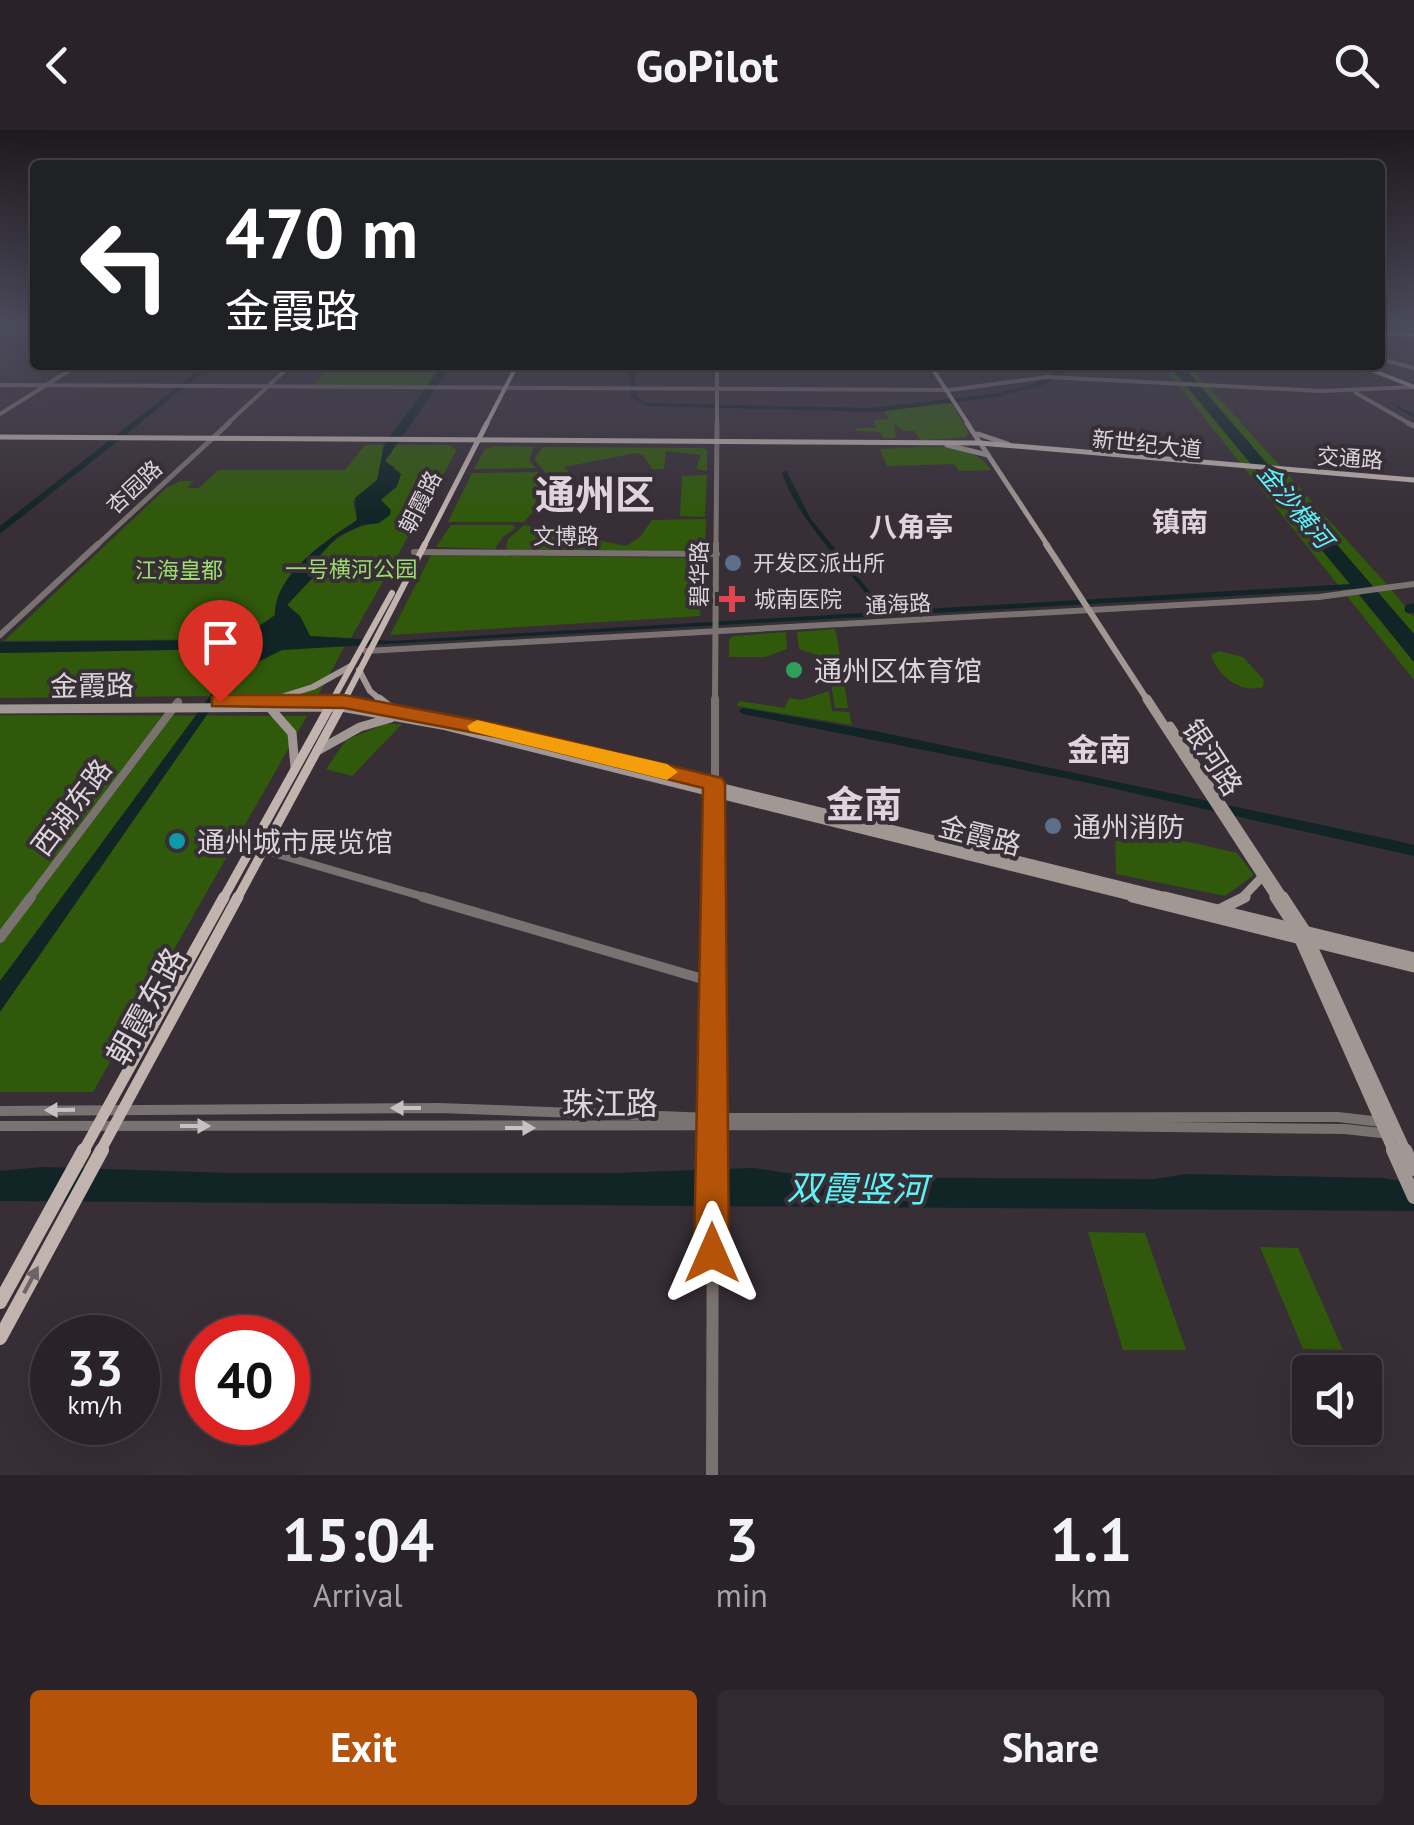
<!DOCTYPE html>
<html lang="en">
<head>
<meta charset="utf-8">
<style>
	body { margin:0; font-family:"PT Sans","Noto Sans SC",sans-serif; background:#312a30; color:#f1f3f6; height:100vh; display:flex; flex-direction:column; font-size:38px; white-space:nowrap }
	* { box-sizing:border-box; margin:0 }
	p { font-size:32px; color:#a5a4a8 }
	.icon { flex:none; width:55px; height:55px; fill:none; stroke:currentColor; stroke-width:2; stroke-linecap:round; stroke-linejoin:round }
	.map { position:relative; height:1345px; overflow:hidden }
	.panel { display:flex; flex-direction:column; background:#292228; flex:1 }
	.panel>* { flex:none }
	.guide { position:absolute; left:30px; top:30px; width:1355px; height:210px; border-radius:10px; box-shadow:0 10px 40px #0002,0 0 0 2px #453f45; background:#202124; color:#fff; overflow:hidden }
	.controls { position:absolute; left:1292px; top:1225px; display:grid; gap:20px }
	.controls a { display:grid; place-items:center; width:90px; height:90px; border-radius:10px; background:#292228; box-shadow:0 10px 40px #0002,0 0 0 2px #453f45; font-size:50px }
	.speed { position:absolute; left:30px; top:1185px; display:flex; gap:20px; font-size:50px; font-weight:700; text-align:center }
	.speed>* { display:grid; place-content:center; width:130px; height:130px; border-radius:50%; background:#292228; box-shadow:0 10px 40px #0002,0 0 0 2px #453f45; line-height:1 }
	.speed small { font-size:25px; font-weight:400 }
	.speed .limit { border:15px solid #d22; background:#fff; color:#111 }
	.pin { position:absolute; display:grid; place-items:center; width:85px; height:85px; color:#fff; margin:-102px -42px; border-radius:50% 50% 50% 0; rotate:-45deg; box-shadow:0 0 10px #0007 }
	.pin .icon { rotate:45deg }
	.me { position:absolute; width:110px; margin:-55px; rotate:0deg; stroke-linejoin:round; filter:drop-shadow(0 0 8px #0008) }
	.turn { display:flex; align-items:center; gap:35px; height:210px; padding:0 30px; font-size:45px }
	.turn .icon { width:130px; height:130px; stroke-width:2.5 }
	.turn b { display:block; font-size:70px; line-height:85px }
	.eta { display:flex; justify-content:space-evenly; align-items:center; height:170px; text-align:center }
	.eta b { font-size:60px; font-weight:700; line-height:70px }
	.action { display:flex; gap:20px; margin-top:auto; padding:20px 30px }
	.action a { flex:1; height:115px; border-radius:10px; background:#b45309; color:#fff; font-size:40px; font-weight:700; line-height:115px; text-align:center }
	.action a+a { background:#312a30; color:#f1f3f6 }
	header { display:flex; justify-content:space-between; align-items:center; height:130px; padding:0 30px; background:#292228; font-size:45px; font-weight:700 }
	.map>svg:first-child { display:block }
	.green { fill:#30590b }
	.water { fill:#112526 }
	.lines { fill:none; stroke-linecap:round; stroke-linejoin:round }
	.stream { stroke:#112526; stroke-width:2.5 }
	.river-far2 { stroke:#112526; stroke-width:5 }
	.river-far1 { stroke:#112526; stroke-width:6 }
	.river { stroke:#112526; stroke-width:9 }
	.tertiary-far5 { stroke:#797270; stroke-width:4 }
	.tertiary-far4 { stroke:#797270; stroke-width:5 }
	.tertiary-far3 { stroke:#797270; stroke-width:6 }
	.tertiary-far2 { stroke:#797270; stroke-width:8 }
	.tertiary-far1 { stroke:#797270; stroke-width:10 }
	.tertiary { stroke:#797270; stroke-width:12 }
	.secondary-far5 { stroke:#a19793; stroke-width:4 }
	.secondary-far4 { stroke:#a19793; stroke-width:5 }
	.secondary-far3 { stroke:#a19793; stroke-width:6 }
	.secondary-far2 { stroke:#a19793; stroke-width:9 }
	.secondary-far1 { stroke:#a19793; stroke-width:11 }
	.secondary { stroke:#a19793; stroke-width:14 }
	.primary-far5 { stroke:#c1b3ae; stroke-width:4 }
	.primary-far4 { stroke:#c1b3ae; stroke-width:5 }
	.primary-far3 { stroke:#c1b3ae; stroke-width:6 }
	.primary-far2 { stroke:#c1b3ae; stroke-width:9 }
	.primary-far1 { stroke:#c1b3ae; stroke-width:11 }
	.primary { stroke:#c1b3ae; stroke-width:14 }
	.oneway { fill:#c7c1c5 }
	.oneway2 { fill:#6e6366 }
	.route { fill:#b45309; stroke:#753606; stroke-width:2.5 }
	.slow { fill:#f59e0b }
	.service-dot { fill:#5c6f8a; stroke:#372e36; stroke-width:4 }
	.health-dot { fill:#e0444e; stroke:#372e36; stroke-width:4 }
	.leisure-dot { fill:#2e9e5b; stroke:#372e36; stroke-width:4 }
	.culture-dot { fill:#0f9aa8; stroke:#372e36; stroke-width:4 }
	.labels { text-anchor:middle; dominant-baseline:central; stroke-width:8; stroke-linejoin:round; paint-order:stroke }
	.far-street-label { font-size:22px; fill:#dbd5da; stroke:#372e36 }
	.far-poi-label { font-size:22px; fill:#dbd5da; stroke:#372e36; text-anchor:start }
	.far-park-label { font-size:22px; fill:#9bde6e; stroke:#372e36 }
	.far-water-label { font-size:25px; font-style:italic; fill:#5bf5f9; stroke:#372e36 }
	.far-quarter-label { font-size:28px; font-weight:bold; fill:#dfd3de; stroke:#372e36 }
	.poi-label { font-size:28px; fill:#dbd5da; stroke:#372e36; text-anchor:start }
	.street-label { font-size:28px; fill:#dbd5da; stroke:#372e36 }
	.quarter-label { font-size:32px; font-weight:bold; fill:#dfd3de; stroke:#372e36 }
	.near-street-label { font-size:32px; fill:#dbd5da; stroke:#372e36 }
	.near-water-label { font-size:35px; font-style:italic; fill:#5bf5f9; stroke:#372e36 }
	.district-label { font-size:38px; font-weight:bold; fill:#dfd3de; stroke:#372e36 }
	.far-town-label { font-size:40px; font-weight:bold; fill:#dfd3de; stroke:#372e36 }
</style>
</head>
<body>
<header><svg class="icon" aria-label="back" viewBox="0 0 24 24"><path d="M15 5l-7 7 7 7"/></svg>GoPilot<svg class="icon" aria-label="search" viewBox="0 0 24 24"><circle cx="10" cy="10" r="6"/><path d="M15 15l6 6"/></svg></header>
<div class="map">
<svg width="1414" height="1345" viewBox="0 0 1414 1345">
	<rect width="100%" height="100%" fill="#372e36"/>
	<g class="green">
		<path d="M332 235H442L427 255H312Z"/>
		<path d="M1162 235H1169L1414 532V550Z"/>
		<path d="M1182 235H1189L1390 458 1414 487V504Z"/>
		<path d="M951 272 969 303 964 308 920 310 915 301H903L894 294 896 308H883L880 302 857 301 856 298H876L874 290 888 289 885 281Z"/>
		<path d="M365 315H384C379 327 385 338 378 348 371 359 360 361 353 372L357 390C326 411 275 443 275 485L250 509 4 511 166 358 180 351H194L187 358H199L218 340H345Z"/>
		<path d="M396 315H449L457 320 351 508 310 506 300 486 287 475 316 444 310 436C329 413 348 396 379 393L382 367 396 358 395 337 385 331Z"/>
		<path d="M494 316 534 317 529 330 536 338 474 339 485 319Z"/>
		<path d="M543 317 702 318 707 320V341L696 339 701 325 666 321 664 339H652L643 325 636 323 564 337 572 346 551 349 534 329Z"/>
		<path d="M880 319C915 319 970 307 991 340L959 341 954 334 887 336Z"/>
		<path d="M538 342 543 349 532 383 524 392H448L472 343Z"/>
		<path d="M707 345 705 387 680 386 682 346Z"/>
		<path d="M706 389 705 421 506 419 508 409 524 395 626 416 640 407 652 390Z"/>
		<path d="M451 395H513L515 398 502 408 495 419 436 417Z"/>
		<path d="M431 425 701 428 700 486 390 505Z"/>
		<path d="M835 499 837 507 848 578H835L827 529 799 519 797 502Z"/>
		<path d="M786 502 787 519 765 527H729V509L734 506Z"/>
		<path d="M304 516H345L317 567 220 566C242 540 268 519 304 516Z"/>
		<path d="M225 519 232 520V526L210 566 0 568V523Z"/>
		<path d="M1219 521 1243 527 1264 550 1263 557C1240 564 1218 546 1211 525Z"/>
		<path d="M829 561 832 581 849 582 852 595 737 576 739 571 785 578 789 568 801 570Z"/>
		<path d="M0 585 307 586 93 962H0Z"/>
		<path d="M385 594H402L352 646 326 639 346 610Z"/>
		<path d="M1115 695 1237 723 1254 745 1225 766 1116 744Z"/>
		<path d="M1088 1102 1145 1103 1186 1220H1123Z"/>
		<path d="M1260 1117 1298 1118 1343 1220 1303 1219Z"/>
	</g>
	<g class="water">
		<path d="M442 235H452L385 331 401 344 397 356 381 370 391 380 390 385 379 393 362 395 337 407 310 436 316 444 287 475 300 486 310 506 391 511 879 482C848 435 801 397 782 343L786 340 810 388 875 468 891 481 1350 454 1169 235H1182L1414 504V532L1355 459 282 520 246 538 220 566 0 882V851L210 566 233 523 225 519 0 523V512L242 510 252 507 259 496 275 485C275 444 327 410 357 390L355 368 377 350 384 315Z"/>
		<path d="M618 235H626L635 243 636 267 647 273 870 278 992 264 1032 255 1066 235H1076L1044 255 998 267 876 282 647 276 631 267 630 245Z"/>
		<path d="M743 578 880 602 1393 710 1414 715V726L1084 652 743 584 739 581Z"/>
		<path d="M43 1037 230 1043H614L754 1038 814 1047 1154 1049 1187 1044 1382 1048 1414 1053V1081L0 1071V1041Z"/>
	</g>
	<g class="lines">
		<path class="stream" d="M1398 277 1414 286"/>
		<g class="river-far2">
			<path d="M0 210 21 199"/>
			<path d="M133 295 209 235"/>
		</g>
		<path class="river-far1" d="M0 400 136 293"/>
		<path class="river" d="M1409 479 1414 478"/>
		<g class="tertiary-far5">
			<path d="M1380 229 1414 238"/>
			<path d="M0 255 950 260 1047 247 1322 261 1414 257"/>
			<path d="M1356 263 1412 295"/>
			<path d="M0 284 78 235"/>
			<path d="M226 295 291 235"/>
			<path d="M717 295V235"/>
		</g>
		<g class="tertiary-far4">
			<path d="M1408 293 1414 296"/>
			<path d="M96 416 229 293"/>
			<path d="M716 416 717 293"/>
		</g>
		<g class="tertiary-far3">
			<path d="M414 422 717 424"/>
			<path d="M0 505 98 414"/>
			<path d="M366 521 1319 467 1414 454"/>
			<path d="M715 571 716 414"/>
		</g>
		<g class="tertiary-far2">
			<path d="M253 717 431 769"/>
			<path d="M29 769 178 572"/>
			<path d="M715 769V569"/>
		</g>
		<g class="tertiary-far1">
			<path d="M423 767 713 852"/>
			<path d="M0 808 31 767"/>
			<path d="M0 981 438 978 713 988 1338 987 1381 992"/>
			<path d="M0 996 1002 995 1345 999 1390 1004"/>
			<path d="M713 1022 715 767"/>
		</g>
		<path class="tertiary" d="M712 1345 713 1020"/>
		<g class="secondary-far5">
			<path d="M1380 203 1414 205"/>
			<path d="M930 235 969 295"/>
			<path d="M1359 235 1414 257"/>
		</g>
		<g class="secondary-far4">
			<path d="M967 293 1048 416"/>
			<path d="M978 304 1008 314"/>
			<path d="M947 315 988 325"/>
		</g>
		<g class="secondary-far3">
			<path d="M1046 414 1148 571"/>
			<path d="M359 540 370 561 382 571"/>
			<path d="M268 571 313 557 351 536"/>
		</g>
		<g class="secondary-far2">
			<path d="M379 569 393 580"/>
			<path d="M1147 569 1277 769"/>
			<path d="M265 572 276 569"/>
			<path d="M270 578 292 603 295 637"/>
			<path d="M0 579 341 577 442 595 1142 769"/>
			<path d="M441 589 1175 769"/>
			<path d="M1170 596 1284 769"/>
			<path d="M317 621 360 597 391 588"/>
			<path d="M1241 769 1262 747"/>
		</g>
		<g class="secondary-far1">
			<path d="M1132 767 1414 837"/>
			<path d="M1165 767 1414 828"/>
			<path d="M1275 767 1294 796 1394 1022"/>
			<path d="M1283 767 1304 799 1406 1022"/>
			<path d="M1221 779 1245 767"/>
		</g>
		<g class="secondary">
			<path d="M1393 1020 1414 1067"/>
			<path d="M1405 1020 1414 1039"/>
		</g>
		<path class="primary-far5" d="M486 295 517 235"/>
		<g class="primary-far4">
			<path d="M0 307 980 313 1414 350"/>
			<path d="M424 416 487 293"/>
		</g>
		<g class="primary-far3">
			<path d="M332 571 392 463"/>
			<path d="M344 571 425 414"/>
		</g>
		<g class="primary-far2">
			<path d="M223 769 334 569"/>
			<path d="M237 769 345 569"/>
		</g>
		<g class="primary-far1">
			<path d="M83 1022 224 767"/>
			<path d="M100 1022 238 767"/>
		</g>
		<g class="primary">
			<path d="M0 1172 84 1020"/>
			<path d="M0 1208 102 1020"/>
		</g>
	</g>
	<defs><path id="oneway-solid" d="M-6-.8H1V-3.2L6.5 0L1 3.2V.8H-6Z" transform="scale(2.5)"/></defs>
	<g class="oneway">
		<use href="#oneway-solid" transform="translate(406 978) rotate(180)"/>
		<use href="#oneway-solid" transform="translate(60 980) rotate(179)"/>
		<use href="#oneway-solid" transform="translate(195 996)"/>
		<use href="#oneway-solid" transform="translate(520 998)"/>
	</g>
	<use class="oneway2" href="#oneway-solid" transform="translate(31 1150) rotate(-62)"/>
	<linearGradient id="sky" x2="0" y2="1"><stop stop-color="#1e191e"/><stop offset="0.51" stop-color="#4d4c5d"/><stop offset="1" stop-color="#4d4c5d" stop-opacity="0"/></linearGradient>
	<rect width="1414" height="387" fill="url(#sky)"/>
	<path class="route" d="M220 565H344L497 594 722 648 725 653 729 1123 724 1136 712 1141 699 1136 694 1123 703 658 497 607 344 578 212 576V567Z"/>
	<path class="slow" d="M477 590 667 634 678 642 667 650 470 601 467 596Z"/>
	<g class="service-dot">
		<circle cx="733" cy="433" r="10"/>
		<circle cx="1053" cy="696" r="10"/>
	</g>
	<path class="health-dot" d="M727 454h10v10h10v10h-10v10h-10v-10h-10v-10h10z"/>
	<circle class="leisure-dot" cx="794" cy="540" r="10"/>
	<circle class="culture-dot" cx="177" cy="711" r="10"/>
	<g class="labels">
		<g class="far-street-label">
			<text transform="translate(1147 314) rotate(6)">新世纪大道</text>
			<text transform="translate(1350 328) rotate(4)">交通路</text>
			<text transform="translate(134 357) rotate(-43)">杏园路</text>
			<text transform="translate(420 372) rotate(-63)">朝霞路</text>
			<text x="566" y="406">文博路</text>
			<text transform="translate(699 444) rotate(-90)">碧华路</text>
			<text transform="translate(898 474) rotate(-3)">通海路</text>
		</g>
		<g class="far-poi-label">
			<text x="753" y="433">开发区派出所</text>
			<text x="754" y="469">城南医院</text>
		</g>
		<g class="far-park-label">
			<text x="351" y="439">一号横河公园</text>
			<text x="179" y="440">江海皇都</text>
		</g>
		<g class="far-water-label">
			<text transform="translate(1295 376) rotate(50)">金沙横河</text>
		</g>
		<g class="far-quarter-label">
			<text x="1180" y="391">镇南</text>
			<text x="911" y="396">八角亭</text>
		</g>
		<g class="poi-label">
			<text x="814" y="540">通州区体育馆</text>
			<text x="1073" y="696">通州消防</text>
			<text x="197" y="711">通州城市展览馆</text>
		</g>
		<g class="street-label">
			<text transform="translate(92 555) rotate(-1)">金霞路</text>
			<text transform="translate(1213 627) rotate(57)">银河路</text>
			<text transform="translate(71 677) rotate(-53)">西湖东路</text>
			<text transform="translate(980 705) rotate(14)">金霞路</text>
		</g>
		<g class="quarter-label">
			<text x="1099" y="619">金南</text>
		</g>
		<g class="near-street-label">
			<text transform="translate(146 876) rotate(-61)">朝霞东路</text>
			<text x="610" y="973">珠江路</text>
		</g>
		<g class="near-water-label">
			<text transform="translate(857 1058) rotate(1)">双霞竖河</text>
		</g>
		<g class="district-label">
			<text x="864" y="673">金南</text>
		</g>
		<g class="far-town-label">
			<text x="595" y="364">通州区</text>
		</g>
	</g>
</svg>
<div class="controls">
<a><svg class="icon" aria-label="sound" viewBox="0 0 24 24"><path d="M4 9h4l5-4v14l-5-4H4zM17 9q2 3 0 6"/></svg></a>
</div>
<div class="speed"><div>33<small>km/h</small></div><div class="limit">40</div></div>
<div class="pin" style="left:220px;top:572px;background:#d93025"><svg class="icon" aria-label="arrive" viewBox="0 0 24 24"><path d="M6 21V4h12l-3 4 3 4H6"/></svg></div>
<svg class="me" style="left:712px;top:1123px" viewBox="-20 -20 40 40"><path d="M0-17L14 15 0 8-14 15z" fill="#b45309" stroke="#fff" stroke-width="4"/></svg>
<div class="guide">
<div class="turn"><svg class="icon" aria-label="left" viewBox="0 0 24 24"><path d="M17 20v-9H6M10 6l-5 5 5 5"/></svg><div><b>470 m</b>金霞路</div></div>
</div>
</div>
<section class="panel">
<div class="eta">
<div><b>15:04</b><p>Arrival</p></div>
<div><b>3</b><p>min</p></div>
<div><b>1.1</b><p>km</p></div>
</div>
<div class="action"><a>Exit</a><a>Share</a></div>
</section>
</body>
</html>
